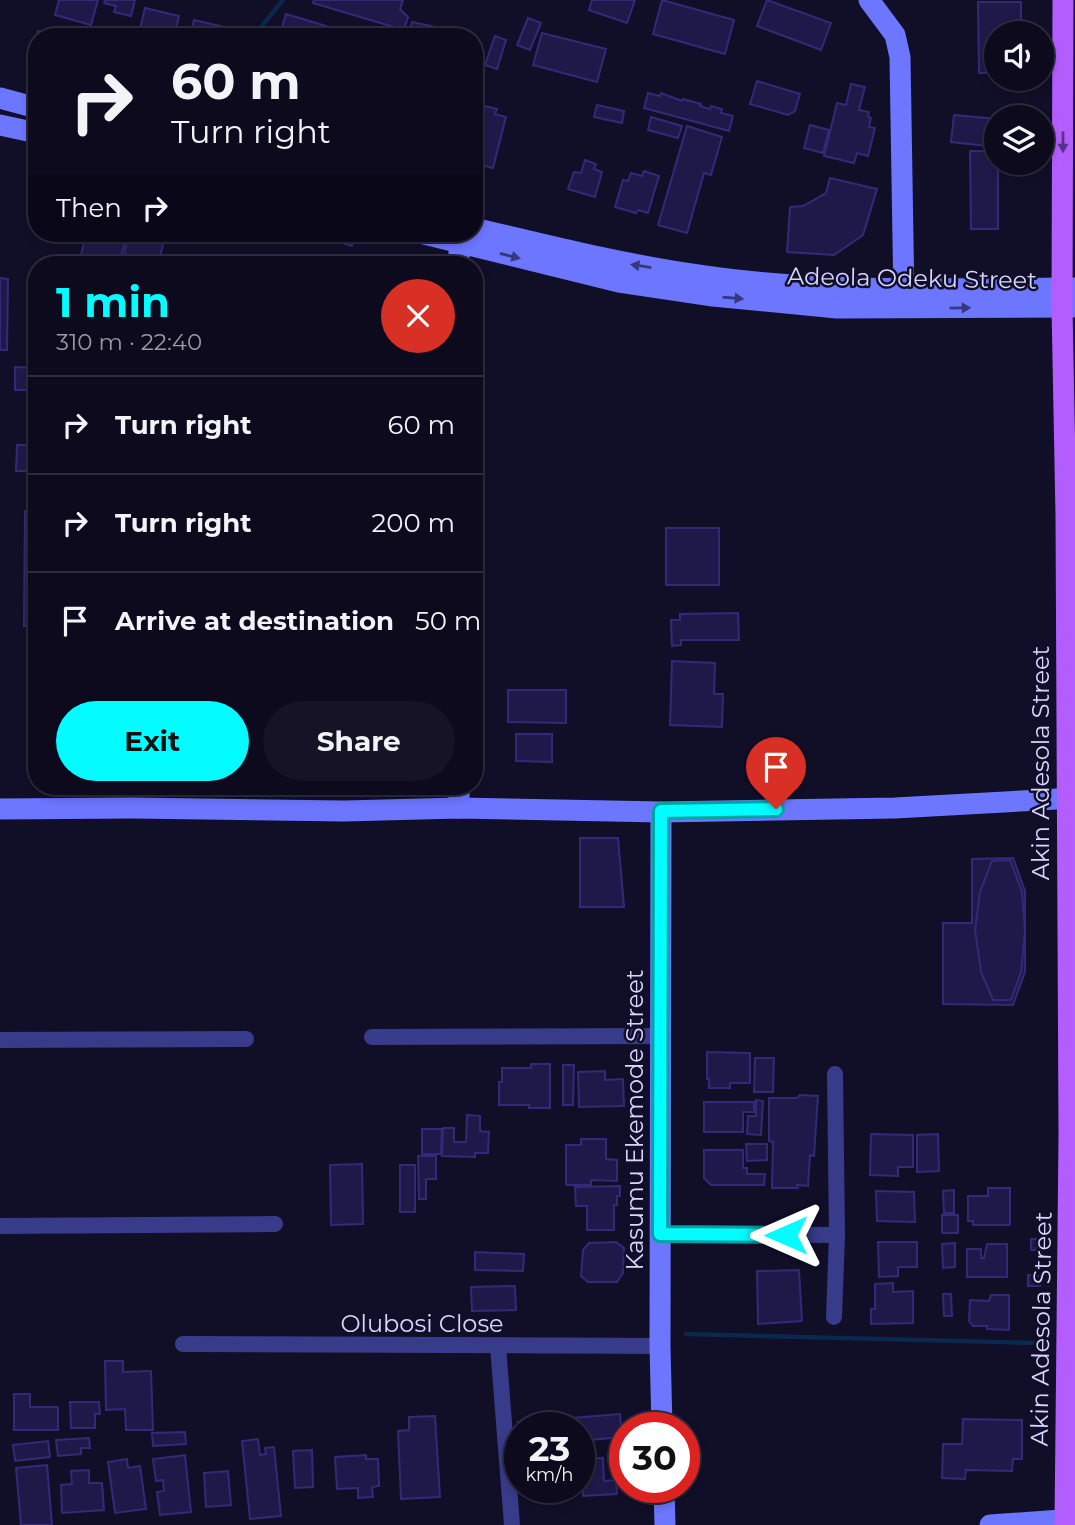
<!DOCTYPE html>
<html lang="en">
<head>
<meta charset="utf-8">
<style>
	body { margin:0; font-family:Montserrat,sans-serif; background:#161327; color:#f1f3f6; height:100vh; display:flex; flex-direction:column; font-size:26px; white-space:nowrap }
	* { box-sizing:border-box; margin:0 }
	p { font-size:23px; color:#9a9aa4 }
	.icon { flex:none; width:38px; height:38px; fill:none; stroke:currentColor; stroke-width:2; stroke-linecap:round; stroke-linejoin:round }
	.map { position:relative; flex:1; overflow:hidden }
	.sheet { position:absolute; left:28px; top:256px; width:455px; height:539px; display:flex; flex-direction:column; background:#0d0a1e; border-radius:28px; box-shadow:0 4px 10px #0003,0 0 0 2px #2d2b3c }
	.sheet>* { flex:none }
	.guide { position:absolute; left:28px; top:28px; width:455px; height:214px; border-radius:28px; box-shadow:0 4px 10px #0003,0 0 0 2px #2d2b3c; background:#0d0a1e; color:#f1f3f6; overflow:hidden }
	.buttons { position:absolute; left:984px; top:21px; display:grid; gap:14px }
	.buttons a { display:grid; place-items:center; width:70px; height:70px; border-radius:50%; background:#0d0a1e; box-shadow:0 4px 10px #0003,0 0 0 2px #2d2b3c; font-size:35px }
	.speed { position:absolute; left:504px; top:1412px; display:flex; gap:14px; font-size:35px; font-weight:700; text-align:center }
	.speed>* { display:grid; place-content:center; width:91px; height:91px; border-radius:50%; background:#0d0a1e; box-shadow:0 4px 10px #0003,0 0 0 2px #2d2b3c; line-height:1 }
	.speed small { font-size:18px; font-weight:400 }
	.speed .limit { border:10px solid #d22; background:#fff; color:#111 }
	.pin { position:absolute; display:grid; place-items:center; width:60px; height:60px; color:#fff; margin:-72px -30px; border-radius:50% 50% 50% 0; rotate:-45deg; box-shadow:0 0 7px #0007 }
	.pin .icon { rotate:45deg }
	.me { position:absolute; width:77px; margin:-38px; rotate:270deg; stroke-linejoin:round; filter:drop-shadow(0 0 5px #0008) }
	.turn { display:flex; align-items:center; gap:24px; height:147px; padding:0 28px; font-size:32px }
	.turn .icon { width:91px; height:91px; stroke-width:2.5 }
	.turn b { display:block; font-size:49px; line-height:60px }
	.then { display:flex; align-items:center; height:66px; padding:0 28px; background:#0003; gap:14px; font-size:26px }
	.round { display:grid; place-items:center; flex:none; width:74px; height:74px; border-radius:37px; background:#161327 }
	.summary { display:flex; align-items:center; justify-content:space-between; height:119px; padding:0 28px }
	h1 { font-size:42px; font-weight:700; line-height:52px; color:#02fcff }
	.cta { display:flex; gap:14px; margin-top:auto; padding:14px 28px }
	.cta a { flex:1; height:80px; border-radius:42px; background:#02fcff; color:#111; font-size:28px; font-weight:700; line-height:80px; text-align:center }
	.cta a+a { background:#161327; color:#f1f3f6 }
	ul { padding:0; list-style:none }
	li { display:flex; align-items:center; gap:21px; height:98px; padding:0 28px; border-top:2px solid #2d2b3c }
	li div { flex:1 }
	li b { display:block; font-size:26px }
	li em { font-style:normal }
	.map>svg:first-child { display:block }
	.lines { fill:none; stroke-linecap:round; stroke-linejoin:round }
	.stream { stroke:#09284c; stroke-width:4.5 }
	.building { fill:#1f194a; stroke:#332a77; stroke-width:2 }
	.street { stroke:#373b8a; stroke-width:16 }
	.secondary { stroke:#6d76ff; stroke-width:21 }
	.primary { stroke:#b45dff; stroke-width:21 }
	.oneway { fill:#5a3289 }
	.oneway2 { fill:#36387e }
	.route-casing { stroke:#01a4a6; stroke-width:18 }
	.route { stroke:#02fcff; stroke-width:12 }
	.labels { text-anchor:middle; dominant-baseline:central; stroke-width:5; stroke-linejoin:round; paint-order:stroke }
	.street-label { font-size:24px; fill:#d7d6ff; stroke:#110e28 }
</style>
</head>
<body>
<div class="map">
<svg width="1075" height="1525" viewBox="0 0 1075 1525">
	<rect width="100%" height="100%" fill="#110e28"/>
	<g class="lines">
		<g class="stream">
			<path d="M253 37 283 0"/>
			<path d="M686 1334 1038 1343"/>
		</g>
	</g>
	<g class="building">
		<path d="M59 0H98L91 25 55 15Z"/>
		<path d="M105 0H135L131 16 114 12 116 6 104 3Z"/>
		<path d="M314 0H403L400 9 408 17 404 30 313 3Z"/>
		<path d="M592 0H635L627 23 589 10Z"/>
		<path d="M662 0 734 20 725 54 653 34Z"/>
		<path d="M767 0 831 23 821 50 757 26Z"/>
		<path d="M978 2H1021V33H996V73H979Z"/>
		<path d="M145 8 179 16 174 37H138Z"/>
		<path d="M286 14 363 37H279Z"/>
		<path d="M528 18 541 23 530 50 517 45Z"/>
		<path d="M194 20 237 30 236 37H190Z"/>
		<path d="M412 22 436 27 434 37 409 34Z"/>
		<path d="M38 31 62 37H37V56L32 55Z"/>
		<path d="M542 33 606 49 597 82 533 65Z"/>
		<path d="M495 36 506 40 497 69 485 65Z"/>
		<path d="M474 67 483 70 478 91 474 90Z"/>
		<path d="M757 81 800 94 795 111 788 115 750 104Z"/>
		<path d="M851 84 865 87 859 110 869 112 868 117 871 118 869 127 875 128 868 156 857 153 854 163 824 156 837 103 846 105Z"/>
		<path d="M648 93 660 96 661 93 682 101 683 99 701 104 700 106 710 109 711 106 722 109 721 113 733 116 729 131 644 108Z"/>
		<path d="M477 104 497 109 495 114 506 117 493 168 474 163V114Z"/>
		<path d="M597 105 624 111 622 123 594 117Z"/>
		<path d="M954 115 996 119V147L951 142Z"/>
		<path d="M651 117 682 126 678 138 648 130Z"/>
		<path d="M810 125 829 130 823 153 804 148Z"/>
		<path d="M687 126 722 137 711 175 704 173 687 233 658 225Z"/>
		<path d="M970 151H996V163H998V229H971Z"/>
		<path d="M585 160 596 164 594 169 602 172 595 197 568 189 574 172 581 173Z"/>
		<path d="M644 171 659 176 648 213 638 210 636 213 615 207 623 180 628 181 631 173 642 176Z"/>
		<path d="M830 178 877 189 863 235 834 255 787 252 790 207 803 206 826 193Z"/>
		<path d="M86 233H127L119 264H79Z"/>
		<path d="M129 233H166L158 264H122Z"/>
		<path d="M347 237 354 239 352 246 345 244Z"/>
		<path d="M0 278 8 279 7 350H0Z"/>
		<path d="M15 367 37 368V390H15Z"/>
		<path d="M17 445H37V471H16Z"/>
		<path d="M25 511 37 512V626H24Z"/>
		<rect x="666" y="528" width="53" height="57"/>
		<path d="M738 613 739 640H681V645L672 646 671 620H680V614Z"/>
		<path d="M672 661 715 663 714 694H723L722 727 670 725Z"/>
		<path d="M508 690H566V723L508 722Z"/>
		<path d="M516 734H552V762L516 761Z"/>
		<path d="M580 838H618L624 907H580Z"/>
		<path d="M1013 858 1025 891V972L1013 1005 943 1004V923H972V859Z"/>
		<path d="M1010 860 1022 892 1025 930 1021 972 1011 1000H993L981 972 975 930 980 892 992 861Z"/>
		<path d="M707 1052 750 1053V1083H730V1088H709V1079H707Z"/>
		<path d="M755 1058H774L773 1092H754Z"/>
		<path d="M531 1064H550V1108H529V1105H499V1082H502V1068H531Z"/>
		<path d="M563 1065H574L573 1105H563Z"/>
		<path d="M605 1071V1080L623 1079 624 1106 579 1107 578 1072Z"/>
		<path d="M800 1095 818 1096 814 1156 810 1155 808 1186 797 1185 798 1188H772L773 1142 769 1141V1098H797Z"/>
		<path d="M756 1100 763 1101 761 1135 747 1134 748 1116H756Z"/>
		<path d="M704 1102H754V1112H743V1132H704Z"/>
		<path d="M467 1115 480 1116V1131L489 1132 488 1153H475V1157L442 1156 443 1128H454V1142H466Z"/>
		<path d="M422 1129H442L441 1154H422Z"/>
		<path d="M871 1134 913 1135V1167H898V1176L870 1175Z"/>
		<path d="M938 1134 939 1171 917 1172V1135Z"/>
		<path d="M581 1139H606V1159L617 1160V1181L591 1180V1185H566V1145H581Z"/>
		<path d="M746 1144H767V1160L747 1161Z"/>
		<path d="M704 1150H743V1168H747V1174H765L764 1185H711L704 1178Z"/>
		<path d="M418 1156H436V1179H426V1199H419Z"/>
		<path d="M362 1164 363 1224 331 1225 330 1165Z"/>
		<rect x="400" y="1165" width="15" height="47"/>
		<path d="M620 1186V1196H617V1205H614V1230H587V1206H576L575 1187Z"/>
		<path d="M988 1188H1010V1225H973V1221H968V1196H988Z"/>
		<path d="M954 1190V1213H944L943 1191Z"/>
		<path d="M876 1191 914 1192 915 1222 877 1221Z"/>
		<rect x="942" y="1215" width="16" height="18"/>
		<rect x="1031" y="1239" width="8" height="11"/>
		<path d="M616 1242 624 1248 623 1273 617 1282H588L581 1276 583 1250 589 1243Z"/>
		<path d="M878 1242H917V1267H898V1276L879 1277Z"/>
		<path d="M955 1243V1267L943 1268 942 1244Z"/>
		<path d="M987 1244H1007V1277H967V1249H981V1258H984Z"/>
		<path d="M475 1252 524 1254 523 1271 475 1270Z"/>
		<path d="M799 1270 802 1321 758 1324 757 1271Z"/>
		<path d="M1028 1275 1041 1276 1040 1286H1028Z"/>
		<path d="M893 1283V1292L913 1291V1323L871 1324V1309H875V1284Z"/>
		<path d="M515 1286 516 1310 472 1311 471 1287Z"/>
		<path d="M943 1294H951L952 1316H944Z"/>
		<path d="M991 1295H1009V1330L987 1329V1326H973L969 1321 970 1300 989 1301Z"/>
		<path d="M105 1361H123V1372L151 1371 153 1430H126L125 1409 106 1410Z"/>
		<path d="M14 1394H30V1407H58V1430H14Z"/>
		<path d="M70 1402H99L100 1414H95V1428H71Z"/>
		<path d="M620 1414 622 1437 579 1441V1428H548L547 1420Z"/>
		<path d="M435 1416 440 1497 401 1499 398 1431 409 1430V1417Z"/>
		<path d="M963 1419 1022 1420V1459H1013L1012 1471 966 1470 965 1479 942 1478 943 1444H962Z"/>
		<path d="M542 1420 543 1428H520V1444L518 1422Z"/>
		<path d="M185 1432 186 1444 153 1446 152 1433Z"/>
		<path d="M89 1438 90 1448H81V1454L58 1456 56 1440Z"/>
		<path d="M258 1439 260 1455 266 1454 265 1448 274 1447 281 1516 250 1519 242 1441Z"/>
		<path d="M48 1441 50 1457 15 1461 13 1445Z"/>
		<path d="M312 1450 313 1487 295 1488 293 1451Z"/>
		<path d="M185 1455 191 1512 160 1515 157 1492 164 1491 163 1480 156 1481 153 1459Z"/>
		<path d="M366 1455V1459H378L379 1486 372 1487 373 1497 358 1498V1488L337 1489 335 1457Z"/>
		<path d="M603 1458 604 1481 616 1480 617 1494 583 1496 581 1459Z"/>
		<path d="M127 1459 128 1468 140 1466 146 1509 115 1513 108 1462Z"/>
		<path d="M47 1465 52 1525H21L16 1468Z"/>
		<path d="M89 1470V1483H102L104 1510 62 1513 61 1485 72 1484 71 1471Z"/>
		<path d="M228 1471 231 1505 206 1507 204 1473Z"/>
		<path d="M541 1488H563L564 1495 542 1497Z"/>
		<path d="M630 1488H648V1491L630 1492Z"/>
	</g>
	<g class="lines">
		<g class="street">
			<path d="M372 1037 661 1036"/>
			<path d="M0 1040 246 1039"/>
			<path d="M0 1226 275 1224"/>
			<path d="M660 1234 837 1235"/>
			<path d="M834 1317 837 1235 835 1074"/>
			<path d="M183 1344 660 1346"/>
			<path d="M498 1346 512 1525"/>
		</g>
		<g class="secondary">
			<path d="M869 0 895 35 900 57 904 300"/>
			<path d="M0 98 37 108"/>
			<path d="M0 125 37 133"/>
			<path d="M474 228C549 246 622 264 698 275 823 294 950 288 1075 288"/>
			<path d="M420 233 619 282 713 296 837 308 1075 307"/>
			<path d="M459 264V244L463 233"/>
			<path d="M459 786V808"/>
			<path d="M0 809 133 808 344 811 459 808 661 812 895 808 1075 798"/>
			<path d="M661 812 660 1346 662 1428"/>
			<path d="M664 1488 665 1525"/>
			<path d="M990 1525 1075 1519"/>
		</g>
		<path class="primary" d="M1063 0 1062 307 1066 515 1069 1135 1065 1525"/>
	</g>
	<defs><path id="oneway-solid" d="M-6-.8H1V-3.2L6.5 0L1 3.2V.8H-6Z" transform="scale(1.75)"/></defs>
	<use class="oneway" href="#oneway-solid" transform="translate(1063 142) rotate(90)"/>
	<g class="oneway2">
		<use href="#oneway-solid" transform="translate(510 256) rotate(14)"/>
		<use href="#oneway-solid" transform="translate(641 266) rotate(-171)"/>
		<use href="#oneway-solid" transform="translate(733 298) rotate(5)"/>
		<use href="#oneway-solid" transform="translate(960 308) rotate(-1)"/>
	</g>
	<g class="lines">
		<g class="route-casing">
			<path id="route" d="M776 809 661 811 660 1234 786 1235"/>
		</g>
		<use href="#route" class="route"/>
	</g>
	<g class="labels">
		<g class="street-label">
			<text transform="translate(912 278) rotate(1)">Adeola Odeku Street</text>
			<text transform="translate(1040 763) rotate(-90)">Akin Adesola Street</text>
			<text transform="translate(634 1120) rotate(-90)">Kasumu Ekemode Street</text>
			<text x="422" y="1323">Olubosi Close</text>
			<text transform="translate(1041 1329) rotate(-89)">Akin Adesola Street</text>
		</g>
	</g>
</svg>
<div class="buttons">
<a><svg class="icon" aria-label="sound" viewBox="0 0 24 24"><path d="M4 9h4l5-4v14l-5-4H4zM17 9q2 3 0 6"/></svg></a>
<a><svg class="icon" aria-label="layers" viewBox="0 0 24 24"><path d="M12 4l9 5-9 5-9-5zM3 14l9 5 9-5"/></svg></a>
</div>
<div class="speed"><div>23<small>km/h</small></div><div class="limit">30</div></div>
<div class="pin" style="left:776px;top:809px;background:#d93025"><svg class="icon" aria-label="arrive" viewBox="0 0 24 24"><path d="M6 21V4h12l-3 4 3 4H6"/></svg></div>
<svg class="me" style="left:786px;top:1235px" viewBox="-20 -20 40 40"><path d="M0-17L14 15 0 8-14 15z" fill="#02fcff" stroke="#fff" stroke-width="4"/></svg>
<div class="guide">
<div class="turn"><svg class="icon" aria-label="right" viewBox="0 0 24 24"><path d="M7 20v-9h11M14 6l5 5-5 5"/></svg><div><b>60 m</b>Turn right</div></div>
<div class="then">Then<svg class="icon" aria-label="right" viewBox="0 0 24 24"><path d="M7 20v-9h11M14 6l5 5-5 5"/></svg></div>
</div>
<section class="sheet">
<div class="summary"><div><h1>1 min</h1><p>310 m · 22:40</p></div><a class="round" style="background:#d93025;color:#fff"><svg class="icon" aria-label="close" viewBox="0 0 24 24"><path d="M6 6l12 12M18 6L6 18"/></svg></a></div>
<ul>
<li><svg class="icon" aria-label="right" viewBox="0 0 24 24"><path d="M7 20v-9h11M14 6l5 5-5 5"/></svg><div><b>Turn right</b></div><em>60 m</em></li>
<li><svg class="icon" aria-label="right" viewBox="0 0 24 24"><path d="M7 20v-9h11M14 6l5 5-5 5"/></svg><div><b>Turn right</b></div><em>200 m</em></li>
<li><svg class="icon" aria-label="arrive" viewBox="0 0 24 24"><path d="M6 21V4h12l-3 4 3 4H6"/></svg><div><b>Arrive at destination</b></div><em>50 m</em></li>
</ul>
<div class="cta"><a>Exit</a><a>Share</a></div>
</section>
</div>
</body>
</html>
